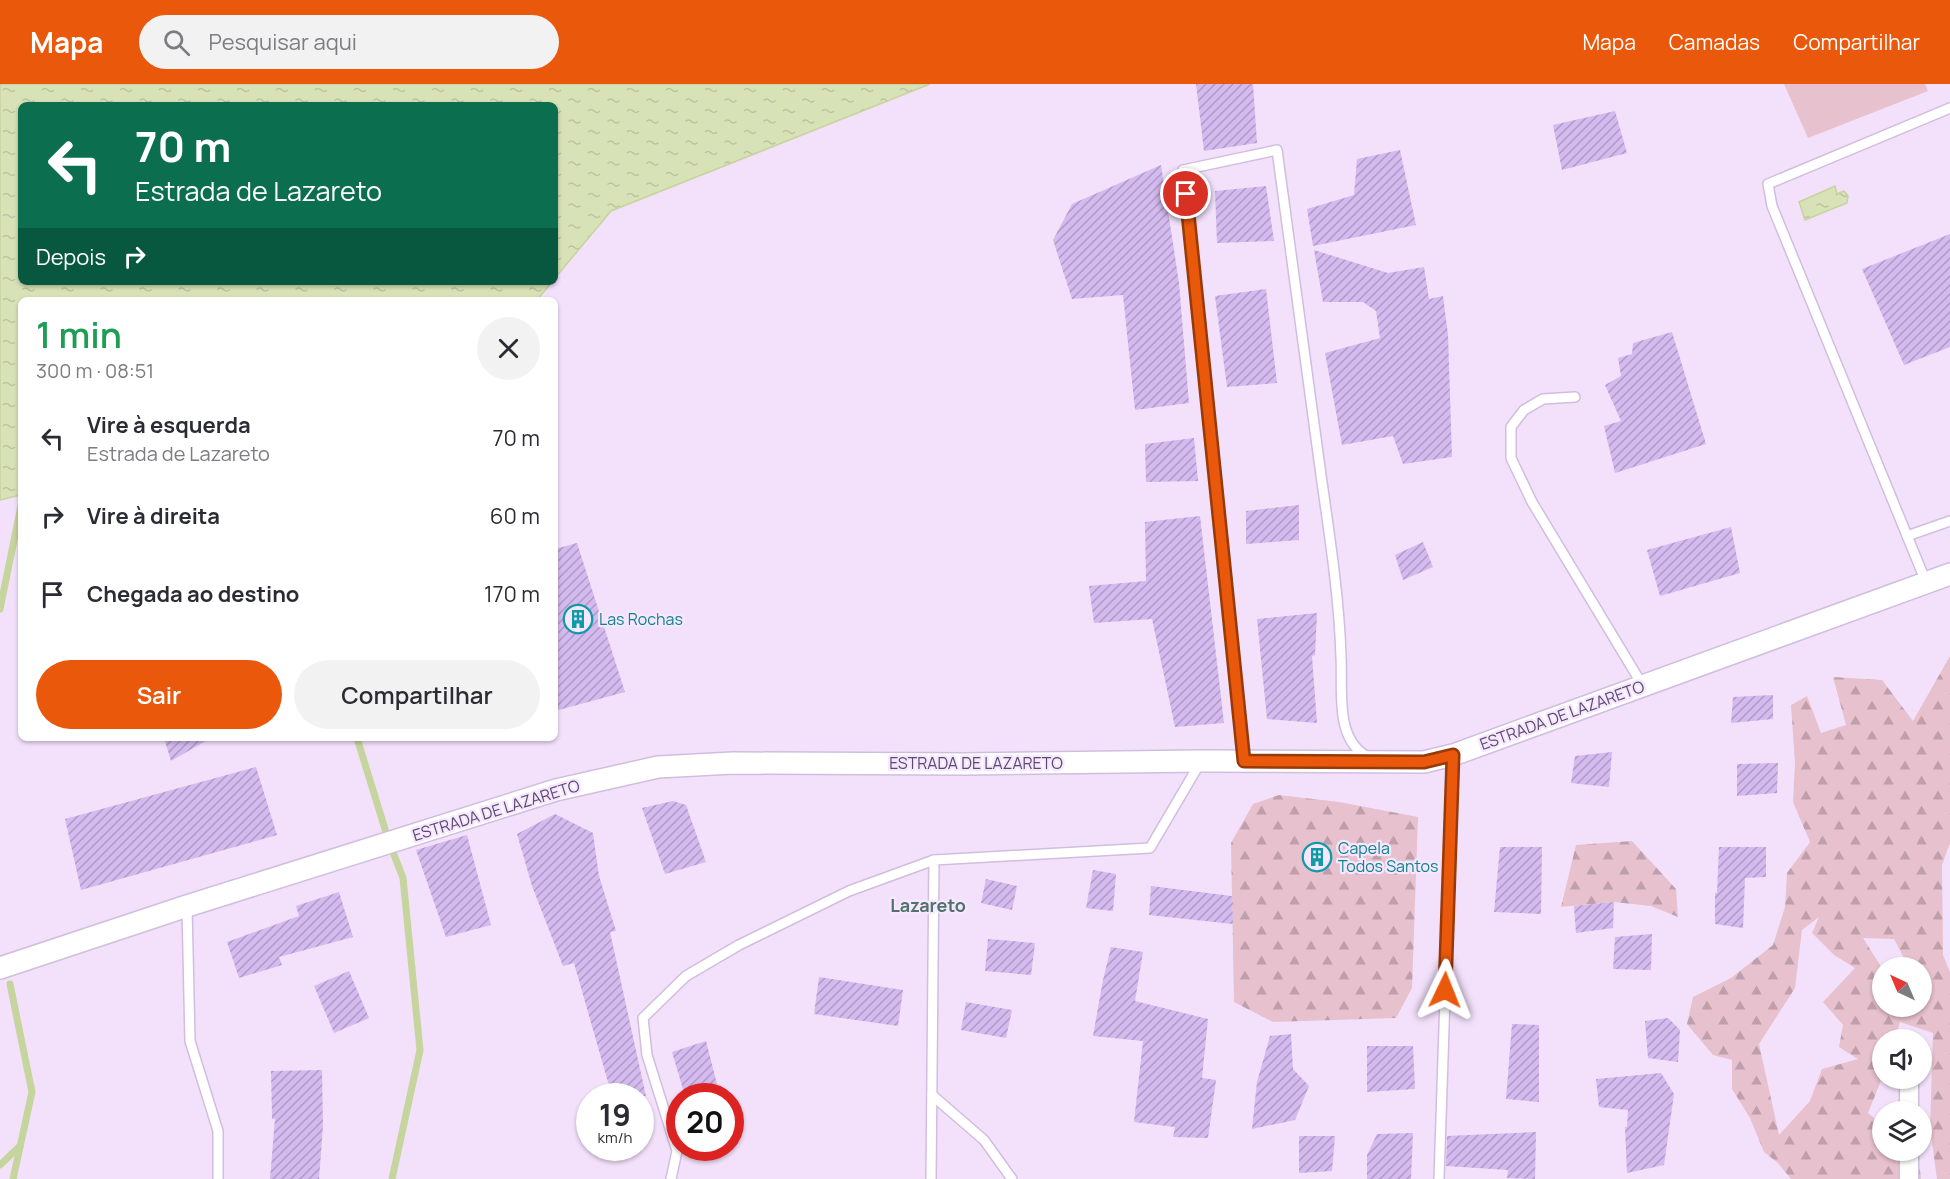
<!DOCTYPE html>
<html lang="pt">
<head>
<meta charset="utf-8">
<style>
	body { margin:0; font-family:Manrope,sans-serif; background:#f2f2f3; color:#2b2b33; height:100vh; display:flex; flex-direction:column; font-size:22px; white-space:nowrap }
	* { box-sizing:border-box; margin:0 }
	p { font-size:20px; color:#7c7c81 }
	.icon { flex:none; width:33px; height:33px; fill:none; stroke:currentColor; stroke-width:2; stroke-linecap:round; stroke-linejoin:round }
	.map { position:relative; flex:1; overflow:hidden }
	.drawer { position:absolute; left:18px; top:213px; width:540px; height:444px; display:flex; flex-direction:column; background:#fff; border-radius:9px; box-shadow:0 2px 4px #0004 }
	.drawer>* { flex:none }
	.banner { position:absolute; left:18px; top:18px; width:540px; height:183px; border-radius:9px; box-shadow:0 2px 4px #0004; background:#0b6e4f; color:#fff; overflow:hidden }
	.needle { width:39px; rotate:316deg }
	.controls { position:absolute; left:1872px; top:873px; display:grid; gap:12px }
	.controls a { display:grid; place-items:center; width:60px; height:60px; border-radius:50%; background:#fff; box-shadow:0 2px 4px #0004; font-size:30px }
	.speed { position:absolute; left:576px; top:999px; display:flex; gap:12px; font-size:30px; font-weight:700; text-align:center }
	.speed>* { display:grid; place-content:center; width:78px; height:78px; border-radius:50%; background:#fff; box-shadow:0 2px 4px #0004; line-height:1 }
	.speed small { font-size:15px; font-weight:400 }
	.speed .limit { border:9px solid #d22; background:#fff; color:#111 }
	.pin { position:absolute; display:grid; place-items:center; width:51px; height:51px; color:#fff; margin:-26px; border:3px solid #fff; border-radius:50%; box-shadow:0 2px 6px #0007 }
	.me { position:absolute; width:66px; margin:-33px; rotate:2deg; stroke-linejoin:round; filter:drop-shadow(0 0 4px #0008) }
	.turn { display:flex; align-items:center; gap:21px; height:126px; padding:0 18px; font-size:27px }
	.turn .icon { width:78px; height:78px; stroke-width:2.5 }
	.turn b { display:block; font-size:42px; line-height:51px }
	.then { display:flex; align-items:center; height:57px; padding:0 18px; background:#0003; gap:12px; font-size:22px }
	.round { display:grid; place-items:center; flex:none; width:63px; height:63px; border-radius:32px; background:#f2f2f3 }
	.summary { display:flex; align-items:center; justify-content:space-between; height:102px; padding:0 18px }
	h1 { font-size:36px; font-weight:600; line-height:45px; color:#1e9e55 }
	.primary-button { display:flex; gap:12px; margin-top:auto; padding:12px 18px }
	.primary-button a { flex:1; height:69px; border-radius:36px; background:#ea580c; color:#fff; font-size:24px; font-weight:600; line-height:69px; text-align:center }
	.primary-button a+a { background:#f2f2f3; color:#2b2b33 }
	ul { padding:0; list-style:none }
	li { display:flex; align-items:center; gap:18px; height:78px; padding:0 18px }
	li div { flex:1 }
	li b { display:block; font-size:22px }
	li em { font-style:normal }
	header { display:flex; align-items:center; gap:36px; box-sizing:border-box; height:84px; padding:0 30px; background:#ea580c; color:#fff }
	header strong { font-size:28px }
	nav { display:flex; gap:33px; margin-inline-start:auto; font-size:21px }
	.search { width:420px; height:54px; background:#f2f2f3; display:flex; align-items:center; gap:15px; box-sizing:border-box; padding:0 21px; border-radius:33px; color:#7c7c81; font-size:22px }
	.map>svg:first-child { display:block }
	.forest { fill:url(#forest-firs); fill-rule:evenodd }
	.pitch { fill:#e7c1cd }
	.water { fill:url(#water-ripples); stroke:#c6d49e; stroke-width:1.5 }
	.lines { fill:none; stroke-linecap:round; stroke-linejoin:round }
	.stream { stroke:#c6d49e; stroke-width:7 }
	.building { fill:url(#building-hatch) }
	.service-casing { stroke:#d0bede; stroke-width:12 }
	.minor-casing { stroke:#d0bede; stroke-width:21 }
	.tertiary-casing { stroke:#d0bede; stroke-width:24 }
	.service { stroke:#fff; stroke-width:9 }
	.minor { stroke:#fff; stroke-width:18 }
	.tertiary { stroke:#fff; stroke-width:21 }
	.route-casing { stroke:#983908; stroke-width:15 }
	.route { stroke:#ea580c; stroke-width:10 }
	.labels { text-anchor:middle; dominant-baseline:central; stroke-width:4.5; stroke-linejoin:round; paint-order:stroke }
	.culture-label { font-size:16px; fill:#0d838f; stroke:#f7e7fe; text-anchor:start }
	.street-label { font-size:16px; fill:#5b4a70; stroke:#f7e7fe }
	.neighbourhood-label { font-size:18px; font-weight:bold; fill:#50726a; stroke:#f7e7fe }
</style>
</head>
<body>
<header>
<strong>Mapa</strong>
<div class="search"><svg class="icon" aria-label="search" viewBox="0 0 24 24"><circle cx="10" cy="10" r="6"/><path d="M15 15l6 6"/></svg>Pesquisar aqui</div>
<nav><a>Mapa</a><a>Camadas</a><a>Compartilhar</a></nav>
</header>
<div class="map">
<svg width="1950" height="1095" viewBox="0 0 1950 1095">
	<defs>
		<pattern id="forest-firs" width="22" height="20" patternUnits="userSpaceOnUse" patternTransform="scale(1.5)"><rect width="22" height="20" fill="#e7c1cd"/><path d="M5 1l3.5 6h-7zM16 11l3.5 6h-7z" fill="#be9fab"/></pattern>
		<pattern id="water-ripples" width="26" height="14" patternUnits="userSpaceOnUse" patternTransform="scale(1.5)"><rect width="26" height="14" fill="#d8e2b7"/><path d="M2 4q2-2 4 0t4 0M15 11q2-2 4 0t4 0" fill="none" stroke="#bcc3a1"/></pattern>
		<pattern id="building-hatch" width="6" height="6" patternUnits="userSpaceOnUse" patternTransform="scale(1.5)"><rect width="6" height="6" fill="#d4baee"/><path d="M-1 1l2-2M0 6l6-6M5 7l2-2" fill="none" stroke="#af99c5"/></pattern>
	</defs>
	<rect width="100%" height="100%" fill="#f3e1fb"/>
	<g class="forest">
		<path d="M1950 572V759L1942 781 1943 871 1950 888V1095H1937L1930 1044 1933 949 1900 938 1895 955 1882 956V994L1868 1029 1882 1041V1066L1907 1067 1920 1086 1921 1095H1791L1778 1079 1764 1068 1750 1034 1732 1005V976L1713 971 1687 940 1693 913 1731 894 1773 861 1785 823 1787 789 1810 758 1793 718 1795 679 1791 621 1807 612 1821 649 1846 641 1833 593 1882 596 1913 637ZM1819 833 1812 849 1834 871 1855 884 1823 918 1843 941 1839 963 1858 975 1822 985 1810 1017 1779 1051 1759 960 1795 904 1802 846ZM1863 854 1894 855 1905 876 1903 883 1922 884V922H1882V884Z"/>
		<path d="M1279 711 1339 718 1418 733 1412 904 1396 934 1273 938 1234 918 1231 759 1253 720Z"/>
		<path d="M1632 757 1676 805 1678 833 1651 822 1614 818 1561 823 1576 761Z"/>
	</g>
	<path class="pitch" d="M1784 0H1925L1928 7 1808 54Z"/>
	<g class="water">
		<path d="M0 0H930L611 127 555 194V21H21V198H552L537 216H21V411L0 416Z"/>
		<path d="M1835 102 1837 110 1844 107 1848 112 1847 119 1805 136 1799 118Z"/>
	</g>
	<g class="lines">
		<g class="stream">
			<path d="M0 525 21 422"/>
			<path d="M357 654 389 758 403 794 420 966 392 1095"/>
			<path d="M10 900 32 1008 13 1095"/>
			<path d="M0 1081 20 1062"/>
		</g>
	</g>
	<g class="building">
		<path d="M1196 0H1253L1257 59 1204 67Z"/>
		<path d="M1615 27 1627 69 1562 86 1553 41Z"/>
		<path d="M1400 66 1416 141 1313 162 1307 125 1354 111 1357 75Z"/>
		<path d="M1161 81 1179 199 1189 319 1135 326 1123 211 1072 215 1053 156 1072 120Z"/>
		<path d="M1266 102 1274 157 1217 159 1215 107Z"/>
		<path d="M1950 150V263L1904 281 1862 185Z"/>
		<path d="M1314 166 1388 189 1424 183 1429 215 1443 212 1448 251 1452 373 1403 380 1393 352 1342 361 1325 269 1380 254 1376 227 1363 218H1323Z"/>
		<path d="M1266 205 1277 299 1227 303 1215 212Z"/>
		<path d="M1672 248 1706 360 1615 389 1604 342 1621 337 1605 301 1621 292 1618 274 1632 270 1633 259Z"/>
		<path d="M1194 354 1198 397 1146 398 1145 360Z"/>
		<path d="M1299 421V456L1246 460V427Z"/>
		<path d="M1200 432 1224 639 1175 643 1152 535 1094 539 1089 502 1146 497 1145 438Z"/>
		<path d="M1731 443 1740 489 1660 512 1647 466Z"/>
		<path d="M1423 458 1433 483 1403 496 1395 471Z"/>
		<path d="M577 459 625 608 555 627V465Z"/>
		<path d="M1317 529 1315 571 1312 572 1317 639 1267 635 1257 535Z"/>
		<path d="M1773 611V635L1731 639 1733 613Z"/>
		<path d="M164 654H211L171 677Z"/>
		<path d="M1612 668 1609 703 1571 699 1575 672Z"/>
		<path d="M1778 679 1777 709 1737 712V680Z"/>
		<path d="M256 683 277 751 81 806 65 735Z"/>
		<path d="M673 717 686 721 706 778 665 790 642 724Z"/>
		<path d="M555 730 593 749 599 792 616 847 610 848 646 1012H612L574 879 563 882 532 802 517 750Z"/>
		<path d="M467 751 491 841 446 853 416 766Z"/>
		<path d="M1500 763H1542L1541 830 1494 828Z"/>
		<path d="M1719 763H1766V793L1745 794 1743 844 1715 840V809H1717Z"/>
		<path d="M1093 786 1116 790 1113 827 1086 824Z"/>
		<path d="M986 795 1017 802 1012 826 981 819Z"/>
		<path d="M1151 802 1232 812 1233 840 1149 831Z"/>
		<path d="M339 808 353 853 279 873 282 881 239 894 227 858 299 832 296 822Z"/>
		<path d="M1614 818 1613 844 1576 849 1574 822Z"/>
		<path d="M1652 850 1651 886 1613 885 1615 853Z"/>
		<path d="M988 855 1035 859 1031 891 985 887Z"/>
		<path d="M1111 863 1143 868 1135 917 1208 935 1202 994 1216 996 1208 1054 1173 1053 1175 1043 1134 1038 1143 957 1093 952 1103 896Z"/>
		<path d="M349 887 369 934 334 949 314 902Z"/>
		<path d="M819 893 903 906 898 942 814 930Z"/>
		<path d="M966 918 1012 926 1006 954 961 946Z"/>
		<path d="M1668 934 1680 946 1678 978 1648 974 1645 937Z"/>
		<path d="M1512 940 1539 941V1018L1506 1015Z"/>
		<path d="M1291 950 1293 985 1309 1002 1295 1036 1252 1045 1257 998 1270 952Z"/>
		<path d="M706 957 720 1012H685L672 968Z"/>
		<path d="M1367 962H1413L1415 1005 1367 1008Z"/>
		<path d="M322 986 323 1042 319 1095H270L275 1035H272L271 987Z"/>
		<path d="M1661 989 1674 1010 1664 1081 1627 1089 1625 1043H1627L1628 1026 1599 1023 1596 995Z"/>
		<path d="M1536 1048 1535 1095 1507 1094 1508 1086 1446 1082 1447 1052Z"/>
		<path d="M1413 1049 1411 1095H1367V1071L1377 1050Z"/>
		<path d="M1299 1052H1335L1332 1087 1299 1089Z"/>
	</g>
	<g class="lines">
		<g class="service-casing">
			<g id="service">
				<path d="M1575 313 1543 315 1524 326 1511 343V374L1532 418 1643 602"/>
				<path d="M1907 452 1950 437"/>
				<path d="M1926 498 1772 122 1768 100 1950 24"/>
				<path d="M1244 677 1183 86 1277 66C1291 167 1305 268 1318 369 1327 437 1339 505 1341 573 1343 606 1334 655 1368 673"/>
				<path d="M187 823 190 957 218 1047V1095"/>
				<path d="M932 1011 984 1056 1012 1095"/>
				<path d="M671 1095 677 1067 647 971 643 934 686 892 739 861 849 807 934 776"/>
				<path d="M931 1095 934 776 1150 764 1200 679"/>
				<path d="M1439 1095 1453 671"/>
			</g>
		</g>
		<g class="minor-casing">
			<g id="minor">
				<path d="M1909 1028V994"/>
				<path d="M1909 1095V1066"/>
			</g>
		</g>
		<g class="tertiary-casing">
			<path id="tertiary" d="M0 884 187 822 556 706 658 683 733 679 966 680 1202 677 1424 678 1453 671 1950 490"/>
		</g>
		<use href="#service" class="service"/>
		<use href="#minor" class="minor"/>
		<use href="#tertiary" class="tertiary"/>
	</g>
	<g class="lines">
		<g class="route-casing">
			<path id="route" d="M1186 110 1244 677 1424 678 1453 671 1445 906"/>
		</g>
		<use href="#route" class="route"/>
	</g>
	<defs>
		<g id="building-ring" transform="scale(1.5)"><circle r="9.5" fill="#f7e7fe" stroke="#0f9aa8" stroke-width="1.5"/><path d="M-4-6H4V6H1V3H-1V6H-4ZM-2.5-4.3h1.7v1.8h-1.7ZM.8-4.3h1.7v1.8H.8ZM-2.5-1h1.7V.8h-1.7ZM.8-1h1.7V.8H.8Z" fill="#0f9aa8"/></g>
	</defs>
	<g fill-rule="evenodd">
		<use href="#building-ring" x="578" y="535"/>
		<use href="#building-ring" x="1317" y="773"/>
	</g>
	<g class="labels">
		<g class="culture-label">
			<text x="599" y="535">Las Rochas</text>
			<text x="1338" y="764">Capela<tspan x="1338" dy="18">Todos Santos</tspan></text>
		</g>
		<g class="street-label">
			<text transform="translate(1562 631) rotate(-20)">ESTRADA DE LAZARETO</text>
			<text x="976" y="679">ESTRADA DE LAZARETO</text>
			<text transform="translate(496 726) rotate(-17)">ESTRADA DE LAZARETO</text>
		</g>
		<g class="neighbourhood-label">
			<text x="928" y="821">Lazareto</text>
		</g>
	</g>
</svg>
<div class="controls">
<a><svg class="needle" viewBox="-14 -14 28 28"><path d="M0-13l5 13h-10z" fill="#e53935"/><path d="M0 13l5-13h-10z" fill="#7c7c81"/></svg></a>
<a><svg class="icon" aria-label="sound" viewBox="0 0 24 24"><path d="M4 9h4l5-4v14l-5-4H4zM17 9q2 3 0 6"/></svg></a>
<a><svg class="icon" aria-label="layers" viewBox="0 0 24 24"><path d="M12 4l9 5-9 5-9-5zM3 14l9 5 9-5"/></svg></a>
</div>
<div class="speed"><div>19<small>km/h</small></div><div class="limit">20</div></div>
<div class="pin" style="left:1186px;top:110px;background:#d93025"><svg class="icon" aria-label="arrive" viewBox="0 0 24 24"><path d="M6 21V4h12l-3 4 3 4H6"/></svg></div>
<svg class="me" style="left:1445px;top:906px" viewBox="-20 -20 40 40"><path d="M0-17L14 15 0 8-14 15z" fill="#ea580c" stroke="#fff" stroke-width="4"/></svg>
<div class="banner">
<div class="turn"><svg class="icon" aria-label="left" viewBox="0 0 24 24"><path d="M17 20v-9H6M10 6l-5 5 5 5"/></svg><div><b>70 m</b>Estrada de Lazareto</div></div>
<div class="then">Depois<svg class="icon" aria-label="right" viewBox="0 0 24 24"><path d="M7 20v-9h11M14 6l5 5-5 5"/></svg></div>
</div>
<section class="drawer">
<div class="summary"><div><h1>1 min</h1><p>300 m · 08:51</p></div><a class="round"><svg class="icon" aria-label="close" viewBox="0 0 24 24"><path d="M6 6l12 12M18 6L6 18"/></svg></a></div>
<ul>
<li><svg class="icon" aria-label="left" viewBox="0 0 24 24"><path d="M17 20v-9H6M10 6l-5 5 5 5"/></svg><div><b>Vire à esquerda</b><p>Estrada de Lazareto</p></div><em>70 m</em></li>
<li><svg class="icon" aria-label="right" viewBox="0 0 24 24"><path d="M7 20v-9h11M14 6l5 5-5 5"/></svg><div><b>Vire à direita</b></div><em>60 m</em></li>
<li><svg class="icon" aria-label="arrive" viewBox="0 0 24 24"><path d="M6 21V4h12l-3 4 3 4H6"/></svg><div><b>Chegada ao destino</b></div><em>170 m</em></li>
</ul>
<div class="primary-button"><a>Sair</a><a>Compartilhar</a></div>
</section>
</div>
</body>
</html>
